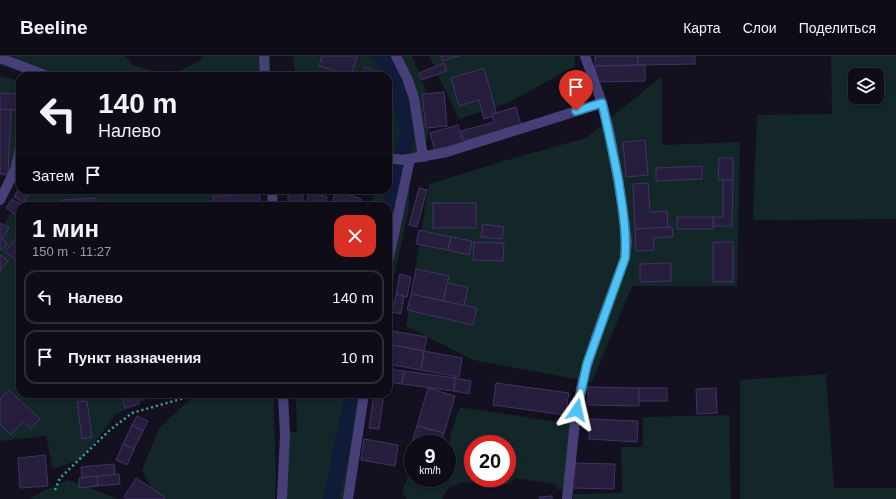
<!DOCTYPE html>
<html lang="ru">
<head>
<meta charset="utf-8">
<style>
	body { margin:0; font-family:Arial,sans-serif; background:#1c1a24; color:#f1f3f6; height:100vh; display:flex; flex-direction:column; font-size:15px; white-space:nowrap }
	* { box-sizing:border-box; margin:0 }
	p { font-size:13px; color:#9b9ba1 }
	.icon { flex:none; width:22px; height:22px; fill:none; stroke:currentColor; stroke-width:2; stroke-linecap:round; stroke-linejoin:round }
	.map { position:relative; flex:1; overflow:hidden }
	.side { position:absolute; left:16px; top:146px; width:376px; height:196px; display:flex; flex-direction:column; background:#0e0c17; border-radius:12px; box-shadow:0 2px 6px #0003,0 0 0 1px #2e2c36 }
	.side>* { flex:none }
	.hud { position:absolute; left:16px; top:16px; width:376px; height:122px; border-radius:12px; box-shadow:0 2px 6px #0003,0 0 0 1px #2e2c36; background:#0e0c17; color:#f1f3f6; overflow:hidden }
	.buttons { position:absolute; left:848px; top:12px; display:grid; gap:8px }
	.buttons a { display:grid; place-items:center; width:36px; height:36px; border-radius:8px; background:#0e0c17; box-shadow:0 2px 6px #0003,0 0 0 1px #2e2c36; font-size:20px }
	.speed { position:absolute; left:404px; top:379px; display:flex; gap:8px; font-size:20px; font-weight:700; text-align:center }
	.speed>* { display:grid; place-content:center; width:52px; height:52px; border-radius:50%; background:#0e0c17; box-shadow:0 2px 6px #0003,0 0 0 1px #2e2c36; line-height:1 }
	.speed small { font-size:10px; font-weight:400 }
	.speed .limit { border:6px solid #d22; background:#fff; color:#111 }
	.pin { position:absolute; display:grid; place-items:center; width:34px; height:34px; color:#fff; margin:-41px -17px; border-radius:50% 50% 50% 0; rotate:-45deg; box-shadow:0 0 4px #0007 }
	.pin .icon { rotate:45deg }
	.me { position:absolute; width:44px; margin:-22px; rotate:11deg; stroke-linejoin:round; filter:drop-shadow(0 0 3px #0008) }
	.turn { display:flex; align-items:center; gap:14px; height:84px; padding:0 16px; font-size:18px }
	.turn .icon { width:52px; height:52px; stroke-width:2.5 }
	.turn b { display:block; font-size:28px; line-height:34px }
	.then { display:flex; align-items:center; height:38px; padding:0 16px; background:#0003; gap:8px; font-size:15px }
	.round { display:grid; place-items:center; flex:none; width:42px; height:42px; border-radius:12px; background:#1c1a24 }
	.headline { display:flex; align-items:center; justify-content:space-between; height:68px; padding:0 16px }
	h1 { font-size:24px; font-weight:700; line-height:30px }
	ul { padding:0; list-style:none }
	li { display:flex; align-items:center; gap:12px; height:54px; margin:0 8px 6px; padding:0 8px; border:2px solid #2e2c36; border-radius:12px }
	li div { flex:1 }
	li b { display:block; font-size:15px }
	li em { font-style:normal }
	header { display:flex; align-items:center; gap:24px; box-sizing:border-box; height:56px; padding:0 20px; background:#0e0c17; border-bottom:1px solid #2e2c36 }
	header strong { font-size:19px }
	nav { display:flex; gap:22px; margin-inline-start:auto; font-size:14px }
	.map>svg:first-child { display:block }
	.green { fill:#132728; fill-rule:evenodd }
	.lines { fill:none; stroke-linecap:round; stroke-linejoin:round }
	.canal { stroke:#0f1b38; stroke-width:16 }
	.building { fill:#271e3d; stroke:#413366 }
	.path { stroke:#3da1a3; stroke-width:2.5; stroke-dasharray:2 3; stroke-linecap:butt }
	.minor { stroke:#474078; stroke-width:10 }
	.route-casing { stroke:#337fa1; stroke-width:10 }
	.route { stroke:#4fc3f7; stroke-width:7 }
</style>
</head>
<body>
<header>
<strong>Beeline</strong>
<nav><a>Карта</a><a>Слои</a><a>Поделиться</a></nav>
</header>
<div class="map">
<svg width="896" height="443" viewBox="0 0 896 443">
	<rect width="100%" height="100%" fill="#13101f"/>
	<g class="green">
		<path d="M0 0H125L133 9 169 20 199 5 202 0H270V20H34L0 9Z"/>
		<path d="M293 0H412L426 35 430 70 425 90 416 101 393 99 388 93V20H295Z"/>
		<path d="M429 0H575V10L508 47 459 63Z"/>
		<path d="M831 0H896V163L753 164 757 59 832 58ZM855 19H877V41H855Z"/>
		<path d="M0 20 20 25V127L0 118Z"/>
		<path d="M662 20V89L740 86 737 230H632L592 326 473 304 406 270 429 128 507 104 586 82Z"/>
		<path d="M395 119 404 123 409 134V152L388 249V150H371L374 134H388V120Z"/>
		<path d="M24 134H240L244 150H20V338H157L115 359 82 403 53 413 46 380 0 385V176Z"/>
		<path d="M826 318 834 432H896V443H740V324Z"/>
		<path d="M196 338H274C273 373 277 408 275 443H157L142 414 159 372Z"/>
		<path d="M296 338H367L351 443H286L287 375 297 377Z"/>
		<path d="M460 352H465L564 367 574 364 580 366 579 380 567 428 562 433H557L554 428 514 422 511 427 502 430 464 426 449 431 443 440V443H407L402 436 409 418 413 415V422H447C447 395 449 378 460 352ZM473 388H507V422H473Z"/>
		<path d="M729 359 731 443H573V438L622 437 621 391H643V361Z"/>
		<path d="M68 424 114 441 117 443H30L39 437Z"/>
	</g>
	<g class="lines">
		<g class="canal">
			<path d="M380 0 391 12 401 46 408 76 388 157"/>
			<path d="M331 443 353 338"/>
		</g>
	</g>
	<g class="building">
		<path d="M322 0H357L351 20 319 10Z"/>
		<path d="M441 0H459L442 5Z"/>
		<path d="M595 0H638V9L595 10Z"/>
		<path d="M638 0H695V8L638 9Z"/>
		<path d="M444 7 447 15 422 24 419 17Z"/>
		<path d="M645 9V25L595 26V10Z"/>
		<path d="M365 11 375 15 373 20H362Z"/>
		<path d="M484 12 497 59 484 63 479 44 459 50 451 22Z"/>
		<path d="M337 16 350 20H336Z"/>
		<path d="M444 36 447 70 426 72 422 38Z"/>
		<path d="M0 37 20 38 19 54 0 53Z"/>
		<path d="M516 51 521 69 464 85 461 75 494 66 492 58Z"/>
		<path d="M0 53 11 54 8 118H0Z"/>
		<path d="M458 69 463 88 435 96 430 77Z"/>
		<path d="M645 84 648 119 626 121 623 86Z"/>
		<path d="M719 102H733V124H718Z"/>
		<path d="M702 110V123L656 125V112Z"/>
		<path d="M723 124H733L732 170H713V161H723Z"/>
		<path d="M648 127 650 156 667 155 668 172 635 173 633 128Z"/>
		<path d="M20 129V134H30L24 146 14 141Z"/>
		<path d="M419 132 427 134 417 171 409 169Z"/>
		<path d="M243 134H259L261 150H214L213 141 243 138Z"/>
		<rect x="288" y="134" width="15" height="16"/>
		<path d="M336 134 361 143 359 150H331Z"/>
		<path d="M309 136 327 141 325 150H306Z"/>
		<path d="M96 142V150H63L62 144Z"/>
		<path d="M12 143 22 150H20V162L6 152Z"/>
		<rect x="433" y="147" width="43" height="25"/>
		<rect x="677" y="161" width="36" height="12"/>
		<path d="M0 167 9 172 2 183 7 187 3 194 0 193Z"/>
		<path d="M483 168 504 171 502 183 481 181Z"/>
		<path d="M672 171 673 181 653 182 654 194 636 195 635 173Z"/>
		<path d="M419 174 451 181 448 194 416 188Z"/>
		<path d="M20 177V207L5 196Z"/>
		<path d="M451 181 472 185 469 199 448 194Z"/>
		<path d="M474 186 504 187 503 205 473 204Z"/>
		<rect x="713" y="186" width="20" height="40"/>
		<path d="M0 199 8 205 0 215Z"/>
		<path d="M671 207V225L640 226V208Z"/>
		<path d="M416 213 449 220 443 245 411 238Z"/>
		<path d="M400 218 411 221 407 241 396 238Z"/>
		<path d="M447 227 468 231 464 250 443 245Z"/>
		<path d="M396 238 404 240 401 258 392 256Z"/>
		<path d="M411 238 477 252 473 269 407 254Z"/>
		<path d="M392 275 427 281 424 295 390 289Z"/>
		<path d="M388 288 424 295 421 314 388 308Z"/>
		<path d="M424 295 462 302 459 321 421 314Z"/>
		<path d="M388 313 404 315 402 328 388 326Z"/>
		<path d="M404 315 455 322 454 335 402 328Z"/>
		<path d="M455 322 471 325 469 338 454 335Z"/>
		<path d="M496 327 569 337 565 359 493 349Z"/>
		<path d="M588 331 639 332V350L588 349Z"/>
		<path d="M428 332 455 340 444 377 417 370Z"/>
		<rect x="639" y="332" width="28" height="13"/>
		<path d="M716 332 717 357 697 358 696 333Z"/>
		<path d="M9 334 40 363 31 373 23 366 11 379 0 368V343Z"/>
		<path d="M122 338H136L139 348 125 352Z"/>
		<path d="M157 338H176L158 342Z"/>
		<path d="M374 338H384L379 373 369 372Z"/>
		<path d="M87 345 92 381 82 383 77 346Z"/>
		<path d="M137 360 148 365 143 375 132 369Z"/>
		<path d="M590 363 638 365 637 386 589 383Z"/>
		<path d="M132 369 143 375 134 393 123 388Z"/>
		<path d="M417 370 444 377 441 388H413V413L405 410Z"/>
		<path d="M364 383 398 389 395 410 361 404Z"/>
		<path d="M123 388 134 393 127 409 116 404Z"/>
		<path d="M45 399 48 430 20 432 18 402Z"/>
		<path d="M573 407 615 408 614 433 572 432Z"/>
		<path d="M114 408 115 419 82 422 81 411Z"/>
		<path d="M119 418 120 428 98 430 97 420Z"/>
		<path d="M97 420 98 430 79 432V422Z"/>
		<path d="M136 422 165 441 164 443H127L124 441Z"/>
		<path d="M552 440V443H540L539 441Z"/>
	</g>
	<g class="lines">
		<path class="path" d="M55 434 60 422 110 374 132 357 198 338"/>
		<g class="minor">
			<path d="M264 0 265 20"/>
			<path d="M396 0 407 22 414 42 423 101"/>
			<path d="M0 2 47 20"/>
			<path d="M388 102 403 104 447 96 602 47"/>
			<path d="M272 134 273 150"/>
			<path d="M0 144 15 114 20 92"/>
			<path d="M388 206 410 103"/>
			<path d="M282 443 285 379 283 338"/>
			<path d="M348 443 364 338"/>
			<path d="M567 443 575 365 582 328 587 309 599 272 625 202 627 186 621 142 610 78 602 47 585 0"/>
		</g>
	</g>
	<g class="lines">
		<g class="route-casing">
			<path id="route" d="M576 55 602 47C608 72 613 97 618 122 622 149 627 175 625 202L587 308 577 354"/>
		</g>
		<use href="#route" class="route"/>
	</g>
</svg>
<div class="buttons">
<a><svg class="icon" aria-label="layers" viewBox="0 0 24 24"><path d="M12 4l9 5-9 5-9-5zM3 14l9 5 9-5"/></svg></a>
</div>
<div class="speed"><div>9<small>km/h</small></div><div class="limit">20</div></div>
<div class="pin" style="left:576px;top:55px;background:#d93025"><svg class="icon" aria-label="arrive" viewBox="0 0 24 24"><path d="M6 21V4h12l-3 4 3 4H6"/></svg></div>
<svg class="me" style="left:577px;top:354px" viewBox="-20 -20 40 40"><path d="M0-17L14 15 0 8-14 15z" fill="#4fc3f7" stroke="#fff" stroke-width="4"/></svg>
<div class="hud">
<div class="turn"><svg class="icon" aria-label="left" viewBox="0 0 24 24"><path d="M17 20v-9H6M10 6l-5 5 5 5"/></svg><div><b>140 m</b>Налево</div></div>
<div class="then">Затем<svg class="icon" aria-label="arrive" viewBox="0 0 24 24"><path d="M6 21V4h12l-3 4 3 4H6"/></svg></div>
</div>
<section class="side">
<div class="headline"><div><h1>1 мин</h1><p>150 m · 11:27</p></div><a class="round" style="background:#d93025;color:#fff"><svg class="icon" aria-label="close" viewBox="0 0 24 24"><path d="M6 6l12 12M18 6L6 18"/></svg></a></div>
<ul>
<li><svg class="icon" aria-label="left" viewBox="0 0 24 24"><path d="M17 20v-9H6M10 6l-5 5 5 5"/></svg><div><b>Налево</b></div><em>140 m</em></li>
<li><svg class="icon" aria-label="arrive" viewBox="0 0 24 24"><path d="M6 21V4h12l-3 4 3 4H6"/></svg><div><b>Пункт назначения</b></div><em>10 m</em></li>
</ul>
</section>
</div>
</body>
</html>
